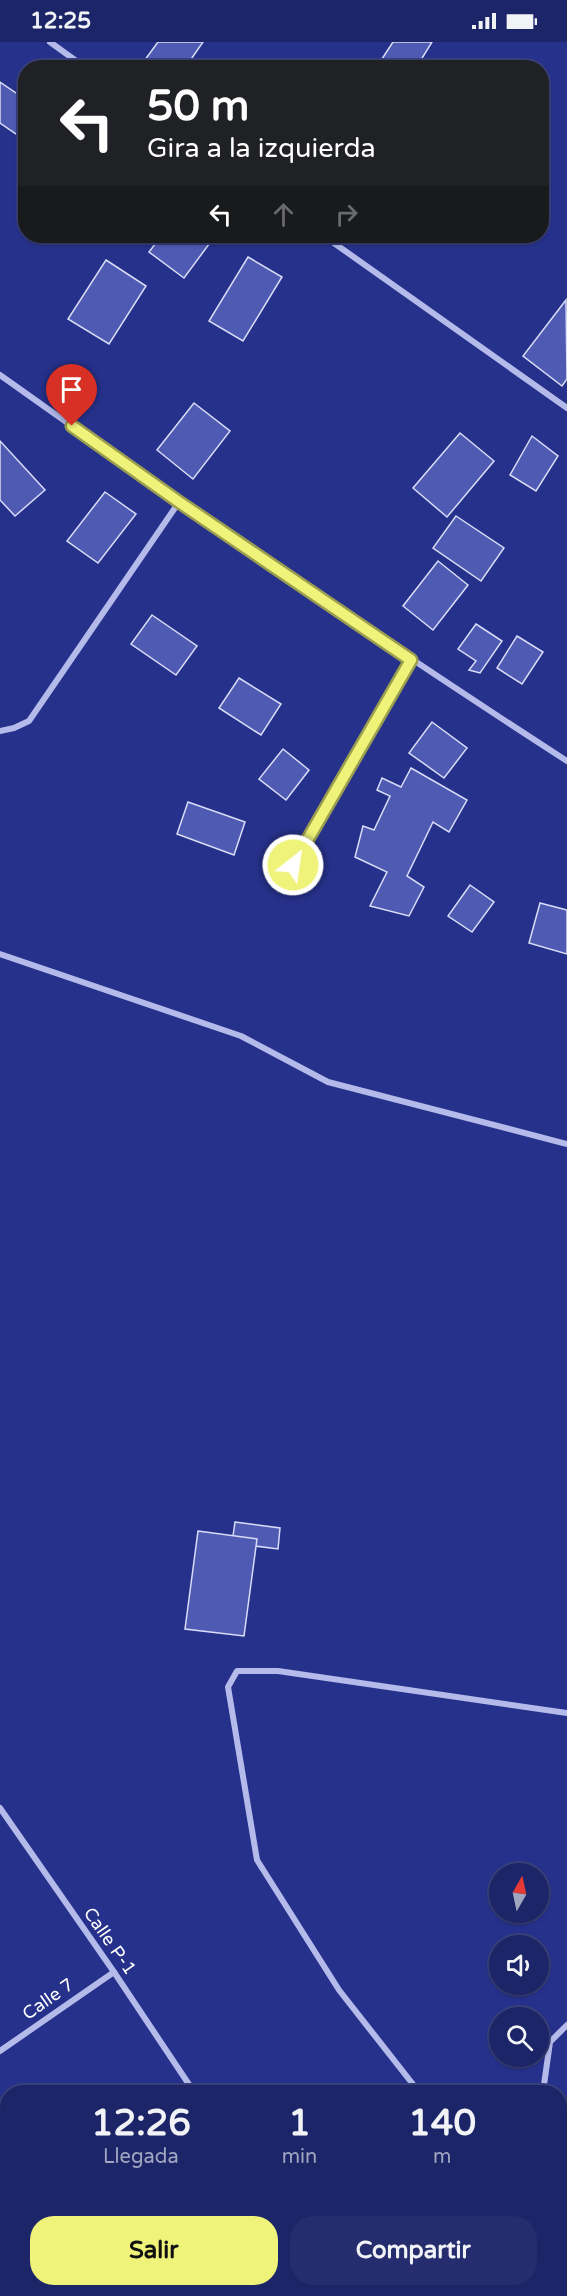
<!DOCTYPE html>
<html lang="es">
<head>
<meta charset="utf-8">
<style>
	body { margin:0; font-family:"Varela Round",sans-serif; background:#252d6e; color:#f1f3f6; height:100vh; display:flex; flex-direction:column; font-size:22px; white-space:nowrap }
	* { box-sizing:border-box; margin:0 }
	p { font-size:20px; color:#a0a5c0 }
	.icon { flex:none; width:33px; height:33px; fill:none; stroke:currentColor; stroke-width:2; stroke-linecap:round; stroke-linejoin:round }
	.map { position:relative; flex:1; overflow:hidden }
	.details { position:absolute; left:0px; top:2043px; width:567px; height:212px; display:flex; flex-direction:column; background:#1c2568; border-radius:24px 24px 0 0; box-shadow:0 2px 4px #0004,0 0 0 2px #3a427c }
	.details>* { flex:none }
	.hud { position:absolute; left:18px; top:18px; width:531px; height:183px; border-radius:24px; box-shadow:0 2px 4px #0004,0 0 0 2px #3a427c; background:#202124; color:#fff; overflow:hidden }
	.needle { width:39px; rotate:9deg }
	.tools { position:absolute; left:489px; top:1821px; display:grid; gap:12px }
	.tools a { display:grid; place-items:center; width:60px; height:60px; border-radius:50%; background:#1c2568; box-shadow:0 2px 4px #0004,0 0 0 2px #3a427c; font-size:30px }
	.pin { position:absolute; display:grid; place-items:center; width:51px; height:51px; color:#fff; margin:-62px -26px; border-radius:50% 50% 50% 0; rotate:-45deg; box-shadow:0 0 6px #0007 }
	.pin .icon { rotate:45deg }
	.me { position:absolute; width:66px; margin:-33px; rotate:30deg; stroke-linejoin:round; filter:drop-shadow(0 0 4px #0008) }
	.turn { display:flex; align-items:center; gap:21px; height:126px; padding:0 30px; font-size:27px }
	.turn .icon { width:78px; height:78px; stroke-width:2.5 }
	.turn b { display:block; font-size:42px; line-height:51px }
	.lanes { display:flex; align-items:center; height:57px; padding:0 30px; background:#0003; justify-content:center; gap:30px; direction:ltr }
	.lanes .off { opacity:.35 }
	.eta { display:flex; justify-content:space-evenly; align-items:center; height:102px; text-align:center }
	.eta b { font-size:36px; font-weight:700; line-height:42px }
	.cta { display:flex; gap:12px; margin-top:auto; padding:12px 30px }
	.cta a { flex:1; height:69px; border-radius:24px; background:#eff379; color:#111; font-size:24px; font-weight:700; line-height:69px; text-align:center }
	.cta a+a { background:#252d6e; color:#f1f3f6 }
	.status { display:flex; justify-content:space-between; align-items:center; height:42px; padding:0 30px; background:#1c2568; direction:ltr }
	.status svg { height:16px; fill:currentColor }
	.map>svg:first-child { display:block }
	.building { fill:#4f5ab2; stroke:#d9ddf8; stroke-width:1.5 }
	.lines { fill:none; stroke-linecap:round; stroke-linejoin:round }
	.minor { stroke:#b4bbea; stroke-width:6 }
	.route-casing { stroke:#9b9e4f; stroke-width:15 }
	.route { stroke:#eff379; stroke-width:10 }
	.labels { text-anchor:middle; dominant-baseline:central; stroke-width:6; stroke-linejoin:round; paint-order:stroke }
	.street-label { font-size:18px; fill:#fff; stroke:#26318b }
</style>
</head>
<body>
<div class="status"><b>12:25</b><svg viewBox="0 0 49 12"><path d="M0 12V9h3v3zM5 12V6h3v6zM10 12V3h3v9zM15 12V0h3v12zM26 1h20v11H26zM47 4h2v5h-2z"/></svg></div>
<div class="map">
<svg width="567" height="2254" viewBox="0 0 567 2254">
	<rect width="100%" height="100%" fill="#26318b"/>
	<g class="building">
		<path d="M158 0H203L185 26H139Z"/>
		<path d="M393 0H432L416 26H376Z"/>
		<path d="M0 40 22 55 26 49 25 98 0 81Z"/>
		<path d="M161 194H215L184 236 149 210Z"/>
		<path d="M248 215 282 235 243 299 209 279Z"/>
		<path d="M106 218 146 244 109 302 68 277Z"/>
		<path d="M566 258 567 337 562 344 523 314Z"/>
		<path d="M194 361 230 389 193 437 157 408Z"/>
		<path d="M460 391 494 419 447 475 413 446Z"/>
		<path d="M532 394 558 414 536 449 510 433Z"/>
		<path d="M0 399 45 448 15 474 0 458Z"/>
		<path d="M105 450 136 472 98 521 67 499Z"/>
		<path d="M456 474 504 506 481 539 433 506Z"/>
		<path d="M438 519 468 543 433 588 403 564Z"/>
		<path d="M152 573 197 604 176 633 131 602Z"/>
		<path d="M476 582 502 599 480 631 469 628 476 619 458 607Z"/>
		<path d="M517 594 543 610 522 642 497 626Z"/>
		<path d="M239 636 281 662 261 693 219 666Z"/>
		<path d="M432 680 467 706 444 736 409 711Z"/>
		<path d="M283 707 309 728 286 758 259 737Z"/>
		<path d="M411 726 467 758 449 790 433 780 407 834 424 845 409 874 370 864 387 830 355 815 363 784 374 788 390 754 377 748 382 736 401 745Z"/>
		<path d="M188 760 245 780 234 813 177 792Z"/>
		<path d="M470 843 494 860 472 890 448 874Z"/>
		<path d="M540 861 567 868V912L529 901Z"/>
		<path d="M235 1480 280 1486 278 1507 232 1501Z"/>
		<path d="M198 1489 257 1497 244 1594 185 1587Z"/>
	</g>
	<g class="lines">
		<g class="minor">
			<path d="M50 0 86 26"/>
			<path d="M324 194 567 366"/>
			<path d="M0 333C187 466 375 595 567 719"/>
			<path d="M0 689 14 686 29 679 179 460"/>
			<path d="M293 823 411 618"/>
			<path d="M0 912 241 994 328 1040 567 1102"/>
			<path d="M0 1766 114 1930 194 2050"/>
			<path d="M0 2009 114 1930"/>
			<path d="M419 2050 339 1948 257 1818 228 1645 237 1629H278L567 1671"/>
			<path d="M543 2050 550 2000 567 1983"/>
			<path d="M560 2241 567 2242"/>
			<path d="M321 2247 326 2254"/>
			<path d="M63 2254 73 2247"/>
		</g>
	</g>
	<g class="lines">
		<g class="route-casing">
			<path id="route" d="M72 384 179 460 411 618 293 823"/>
		</g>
		<use href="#route" class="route"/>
	</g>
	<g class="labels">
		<g class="street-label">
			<text transform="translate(110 1899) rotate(55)">Calle P-1</text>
			<text transform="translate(48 1957) rotate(-35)">Calle 7</text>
		</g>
	</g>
</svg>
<div class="tools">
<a><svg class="needle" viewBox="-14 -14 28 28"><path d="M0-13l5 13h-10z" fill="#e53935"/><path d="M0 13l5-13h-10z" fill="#a0a5c0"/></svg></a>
<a><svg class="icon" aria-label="sound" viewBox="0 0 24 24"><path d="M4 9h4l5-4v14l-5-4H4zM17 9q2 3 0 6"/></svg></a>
<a><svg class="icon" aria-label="search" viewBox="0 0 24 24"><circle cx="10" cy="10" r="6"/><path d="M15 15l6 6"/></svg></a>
</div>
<div class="pin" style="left:72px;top:384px;background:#d93025"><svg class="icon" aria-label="arrive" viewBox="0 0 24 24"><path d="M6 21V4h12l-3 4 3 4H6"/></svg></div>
<svg class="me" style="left:293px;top:823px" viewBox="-20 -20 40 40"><circle r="17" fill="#eff379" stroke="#fff" stroke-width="3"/><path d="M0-11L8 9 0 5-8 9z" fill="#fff"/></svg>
<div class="hud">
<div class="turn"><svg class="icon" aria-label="left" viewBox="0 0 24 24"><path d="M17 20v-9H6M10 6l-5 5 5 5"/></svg><div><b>50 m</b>Gira a la izquierda</div></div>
<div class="lanes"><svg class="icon" aria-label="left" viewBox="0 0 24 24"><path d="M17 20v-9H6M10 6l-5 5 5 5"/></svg><svg class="icon off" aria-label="ahead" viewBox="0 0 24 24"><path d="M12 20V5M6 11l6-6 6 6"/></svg><svg class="icon off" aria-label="right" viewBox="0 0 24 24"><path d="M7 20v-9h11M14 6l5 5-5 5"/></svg></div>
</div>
<section class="details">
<div class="eta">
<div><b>12:26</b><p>Llegada</p></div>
<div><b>1</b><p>min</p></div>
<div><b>140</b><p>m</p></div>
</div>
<div class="cta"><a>Salir</a><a>Compartir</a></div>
</section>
</div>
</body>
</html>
